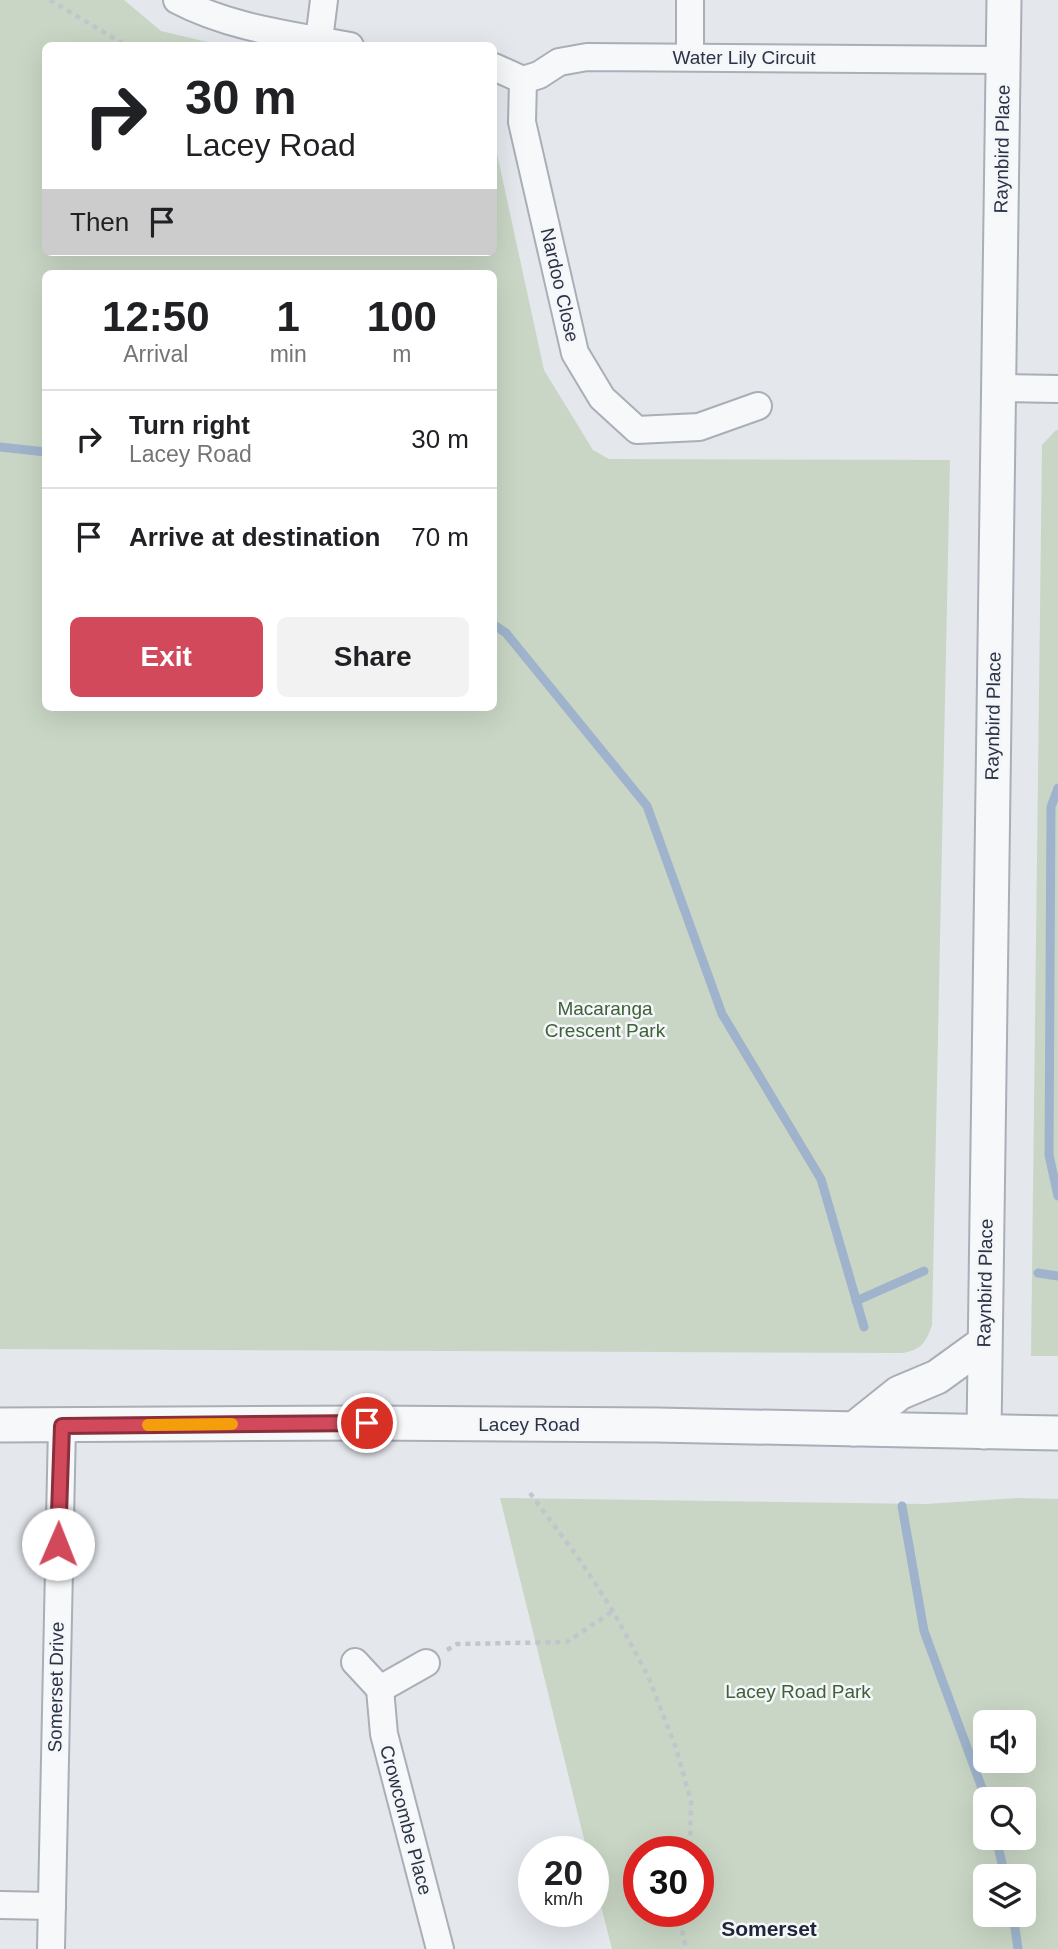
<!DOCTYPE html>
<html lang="en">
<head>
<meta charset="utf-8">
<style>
	body { margin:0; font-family:Arial,sans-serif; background:#f2f2f2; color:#202124; height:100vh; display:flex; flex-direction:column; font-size:26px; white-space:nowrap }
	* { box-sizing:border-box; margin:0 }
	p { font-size:23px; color:#757577 }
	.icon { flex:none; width:38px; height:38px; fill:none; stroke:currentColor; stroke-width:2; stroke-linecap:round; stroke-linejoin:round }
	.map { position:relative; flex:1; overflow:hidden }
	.panel { position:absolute; left:42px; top:270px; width:455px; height:441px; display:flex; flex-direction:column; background:#fff; border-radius:10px; box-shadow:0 7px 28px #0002 }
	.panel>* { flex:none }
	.banner { position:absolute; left:42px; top:42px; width:455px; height:214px; border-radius:10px; box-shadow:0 7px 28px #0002; background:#fff; color:#202124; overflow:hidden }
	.tools { position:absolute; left:973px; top:1710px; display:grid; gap:14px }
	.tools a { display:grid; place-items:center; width:63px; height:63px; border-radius:10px; background:#fff; box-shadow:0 7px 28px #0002; font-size:35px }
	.speed { position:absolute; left:518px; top:1836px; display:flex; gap:14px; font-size:35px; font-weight:700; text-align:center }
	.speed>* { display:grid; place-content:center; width:91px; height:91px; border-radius:50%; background:#fff; box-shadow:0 7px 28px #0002; line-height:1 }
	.speed small { font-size:18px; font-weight:400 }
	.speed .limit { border:10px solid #d22; background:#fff; color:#111 }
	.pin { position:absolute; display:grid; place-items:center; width:60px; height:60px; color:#fff; margin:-30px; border:4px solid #fff; border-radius:50%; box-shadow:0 2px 7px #0007 }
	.me { position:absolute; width:77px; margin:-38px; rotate:1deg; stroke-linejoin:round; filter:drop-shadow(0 0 5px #0008) }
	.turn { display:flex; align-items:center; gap:24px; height:147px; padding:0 28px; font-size:32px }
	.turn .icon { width:91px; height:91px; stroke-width:2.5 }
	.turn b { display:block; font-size:49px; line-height:60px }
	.then { display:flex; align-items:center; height:66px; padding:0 28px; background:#0003; gap:14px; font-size:26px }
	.eta { display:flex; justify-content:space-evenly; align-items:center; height:119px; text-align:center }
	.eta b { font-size:42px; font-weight:700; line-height:49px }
	.button { display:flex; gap:14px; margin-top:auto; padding:14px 28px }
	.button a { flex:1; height:80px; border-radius:10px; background:#d1495b; color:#fff; font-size:28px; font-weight:700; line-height:80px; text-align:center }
	.button a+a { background:#f2f2f2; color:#202124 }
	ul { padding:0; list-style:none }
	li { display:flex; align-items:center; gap:21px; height:98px; padding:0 28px; border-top:2px solid #e0e0e0 }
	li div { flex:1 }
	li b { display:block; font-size:26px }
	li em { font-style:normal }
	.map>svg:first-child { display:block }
	.green { fill:#c9d6c5; fill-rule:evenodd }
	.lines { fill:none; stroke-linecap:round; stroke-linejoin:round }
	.stream { stroke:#9fb4cc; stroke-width:9 }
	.minor-casing { stroke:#a9aeb7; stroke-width:30 }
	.tertiary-casing { stroke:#a9aeb7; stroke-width:37 }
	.path { stroke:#c2c5cb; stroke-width:4.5; stroke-dasharray:5 5; stroke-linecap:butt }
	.minor { stroke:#f7f8fa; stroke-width:26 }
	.tertiary { stroke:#f7f8fa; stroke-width:33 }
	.route-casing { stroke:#882f3b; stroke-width:18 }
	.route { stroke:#d1495b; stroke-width:12 }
	.slow { stroke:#f59e0b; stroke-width:12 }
	.labels { text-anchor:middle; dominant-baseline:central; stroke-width:5; stroke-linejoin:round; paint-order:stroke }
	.street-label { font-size:19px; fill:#2b3445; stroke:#f4f6f9 }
	.park-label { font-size:19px; fill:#3f6138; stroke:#f4f6f9 }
	.neighbourhood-label { font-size:21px; font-weight:bold; fill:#1d2536; stroke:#f4f6f9 }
</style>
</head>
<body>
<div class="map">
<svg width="1058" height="1949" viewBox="0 0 1058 1949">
	<rect width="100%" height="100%" fill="#e4e7ec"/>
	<g class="green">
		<path d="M0 0H124L161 31 220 45 46 46V252H494V140L544 370 593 450 609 459 950 460 932 1325C926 1343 921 1350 902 1353L0 1349ZM46 273H494V707H46Z"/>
		<path d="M1056 430H1058V1356H1031L1042 445Z"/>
		<path d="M500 1498 926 1504 1018 1498 1058 1499V1949H612L593 1875V1852L587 1851ZM1024 1722V1760H985V1722ZM1024 1799V1838H985V1799ZM639 1852H698V1911H639ZM1024 1876V1914H985V1876Z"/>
	</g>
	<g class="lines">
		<g class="stream">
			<path d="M0 447 46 452"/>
			<path d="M494 625 506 633 647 806 722 1014 821 1179 864 1327"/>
			<path d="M1058 788 1051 807 1049 1155 1058 1196"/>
			<path d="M1038 1273 1058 1276"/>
			<path d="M856 1301 924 1271"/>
			<path d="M902 1506 924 1631 986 1799"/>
			<path d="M996 1838 1005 1876"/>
			<path d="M1013 1914 1018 1949"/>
		</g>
		<g class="minor-casing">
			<g id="minor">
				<path d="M177 0C230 28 292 35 350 46"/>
				<path d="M690 0V57"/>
				<path d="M319 40 324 0"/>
				<path d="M494 67 523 80 539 75 559 62 587 57 1003 60"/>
				<path d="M523 80 522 122 575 353 602 398 637 430 699 427 758 406"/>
				<path d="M998 388 1058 389"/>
				<path d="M355 1662 380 1689 426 1663"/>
				<path d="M380 1689 384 1734 440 1949"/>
				<path d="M0 1905 52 1906"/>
				<path d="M51 1949 62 1426"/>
			</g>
		</g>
		<g class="tertiary-casing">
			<g id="tertiary">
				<path d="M0 1425 367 1423 656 1425 1058 1433"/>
				<path d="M854 1429 899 1393 937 1377 984 1343"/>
				<path d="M984 1432 1004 0"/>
			</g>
		</g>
		<g class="path">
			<path d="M50 0 127 46"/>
			<path d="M530 1493 582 1563 613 1611 648 1676 676 1748 691 1801 690 1852"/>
			<path d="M447 1650 457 1644 567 1642 613 1611"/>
			<path d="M678 1911 686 1949"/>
		</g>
		<use href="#minor" class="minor"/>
		<use href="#tertiary" class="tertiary"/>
	</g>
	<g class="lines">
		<g class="route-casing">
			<path id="route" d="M58 1544 62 1426 367 1423"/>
		</g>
		<use href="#route" class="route"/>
		<path class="slow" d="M148 1425 232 1424"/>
	</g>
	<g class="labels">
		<g class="street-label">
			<text x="744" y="57">Water Lily Circuit</text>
			<text transform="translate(1002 149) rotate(-89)">Raynbird Place</text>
			<text transform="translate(560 285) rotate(77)">Nardoo Close</text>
			<text transform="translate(993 716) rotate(-89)">Raynbird Place</text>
			<text transform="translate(985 1283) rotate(-89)">Raynbird Place</text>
			<text x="529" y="1424">Lacey Road</text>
			<text transform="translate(56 1687) rotate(-89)">Somerset Drive</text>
			<text transform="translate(406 1820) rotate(75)">Crowcombe Place</text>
		</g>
		<g class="park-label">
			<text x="605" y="1008">Macaranga<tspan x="605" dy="22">Crescent Park</tspan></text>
			<text x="798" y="1691">Lacey Road Park</text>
		</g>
		<g class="neighbourhood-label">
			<text x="769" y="1928">Somerset</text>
		</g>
	</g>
</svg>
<div class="tools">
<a><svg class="icon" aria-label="sound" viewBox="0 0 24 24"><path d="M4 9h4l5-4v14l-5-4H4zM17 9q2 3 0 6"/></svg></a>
<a><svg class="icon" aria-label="search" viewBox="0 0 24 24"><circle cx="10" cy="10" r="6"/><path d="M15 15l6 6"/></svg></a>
<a><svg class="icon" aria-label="layers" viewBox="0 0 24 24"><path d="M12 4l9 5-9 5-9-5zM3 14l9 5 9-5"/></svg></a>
</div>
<div class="speed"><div>20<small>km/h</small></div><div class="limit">30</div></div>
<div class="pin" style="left:367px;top:1423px;background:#d93025"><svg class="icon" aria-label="arrive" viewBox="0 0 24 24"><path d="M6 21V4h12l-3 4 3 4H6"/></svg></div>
<svg class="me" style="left:58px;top:1544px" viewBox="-20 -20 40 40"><circle r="19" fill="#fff"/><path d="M0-13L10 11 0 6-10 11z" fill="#d1495b"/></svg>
<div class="banner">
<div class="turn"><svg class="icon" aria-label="right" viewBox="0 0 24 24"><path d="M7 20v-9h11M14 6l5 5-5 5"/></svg><div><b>30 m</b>Lacey Road</div></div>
<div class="then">Then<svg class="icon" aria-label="arrive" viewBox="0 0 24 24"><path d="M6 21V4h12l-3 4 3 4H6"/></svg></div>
</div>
<section class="panel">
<div class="eta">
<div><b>12:50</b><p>Arrival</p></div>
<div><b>1</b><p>min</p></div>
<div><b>100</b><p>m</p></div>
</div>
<ul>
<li><svg class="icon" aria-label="right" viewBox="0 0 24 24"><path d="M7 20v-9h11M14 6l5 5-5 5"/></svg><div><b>Turn right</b><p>Lacey Road</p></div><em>30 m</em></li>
<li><svg class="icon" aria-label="arrive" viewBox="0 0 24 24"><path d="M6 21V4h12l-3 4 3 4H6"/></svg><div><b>Arrive at destination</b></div><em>70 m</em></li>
</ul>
<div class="button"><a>Exit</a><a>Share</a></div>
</section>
</div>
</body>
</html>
